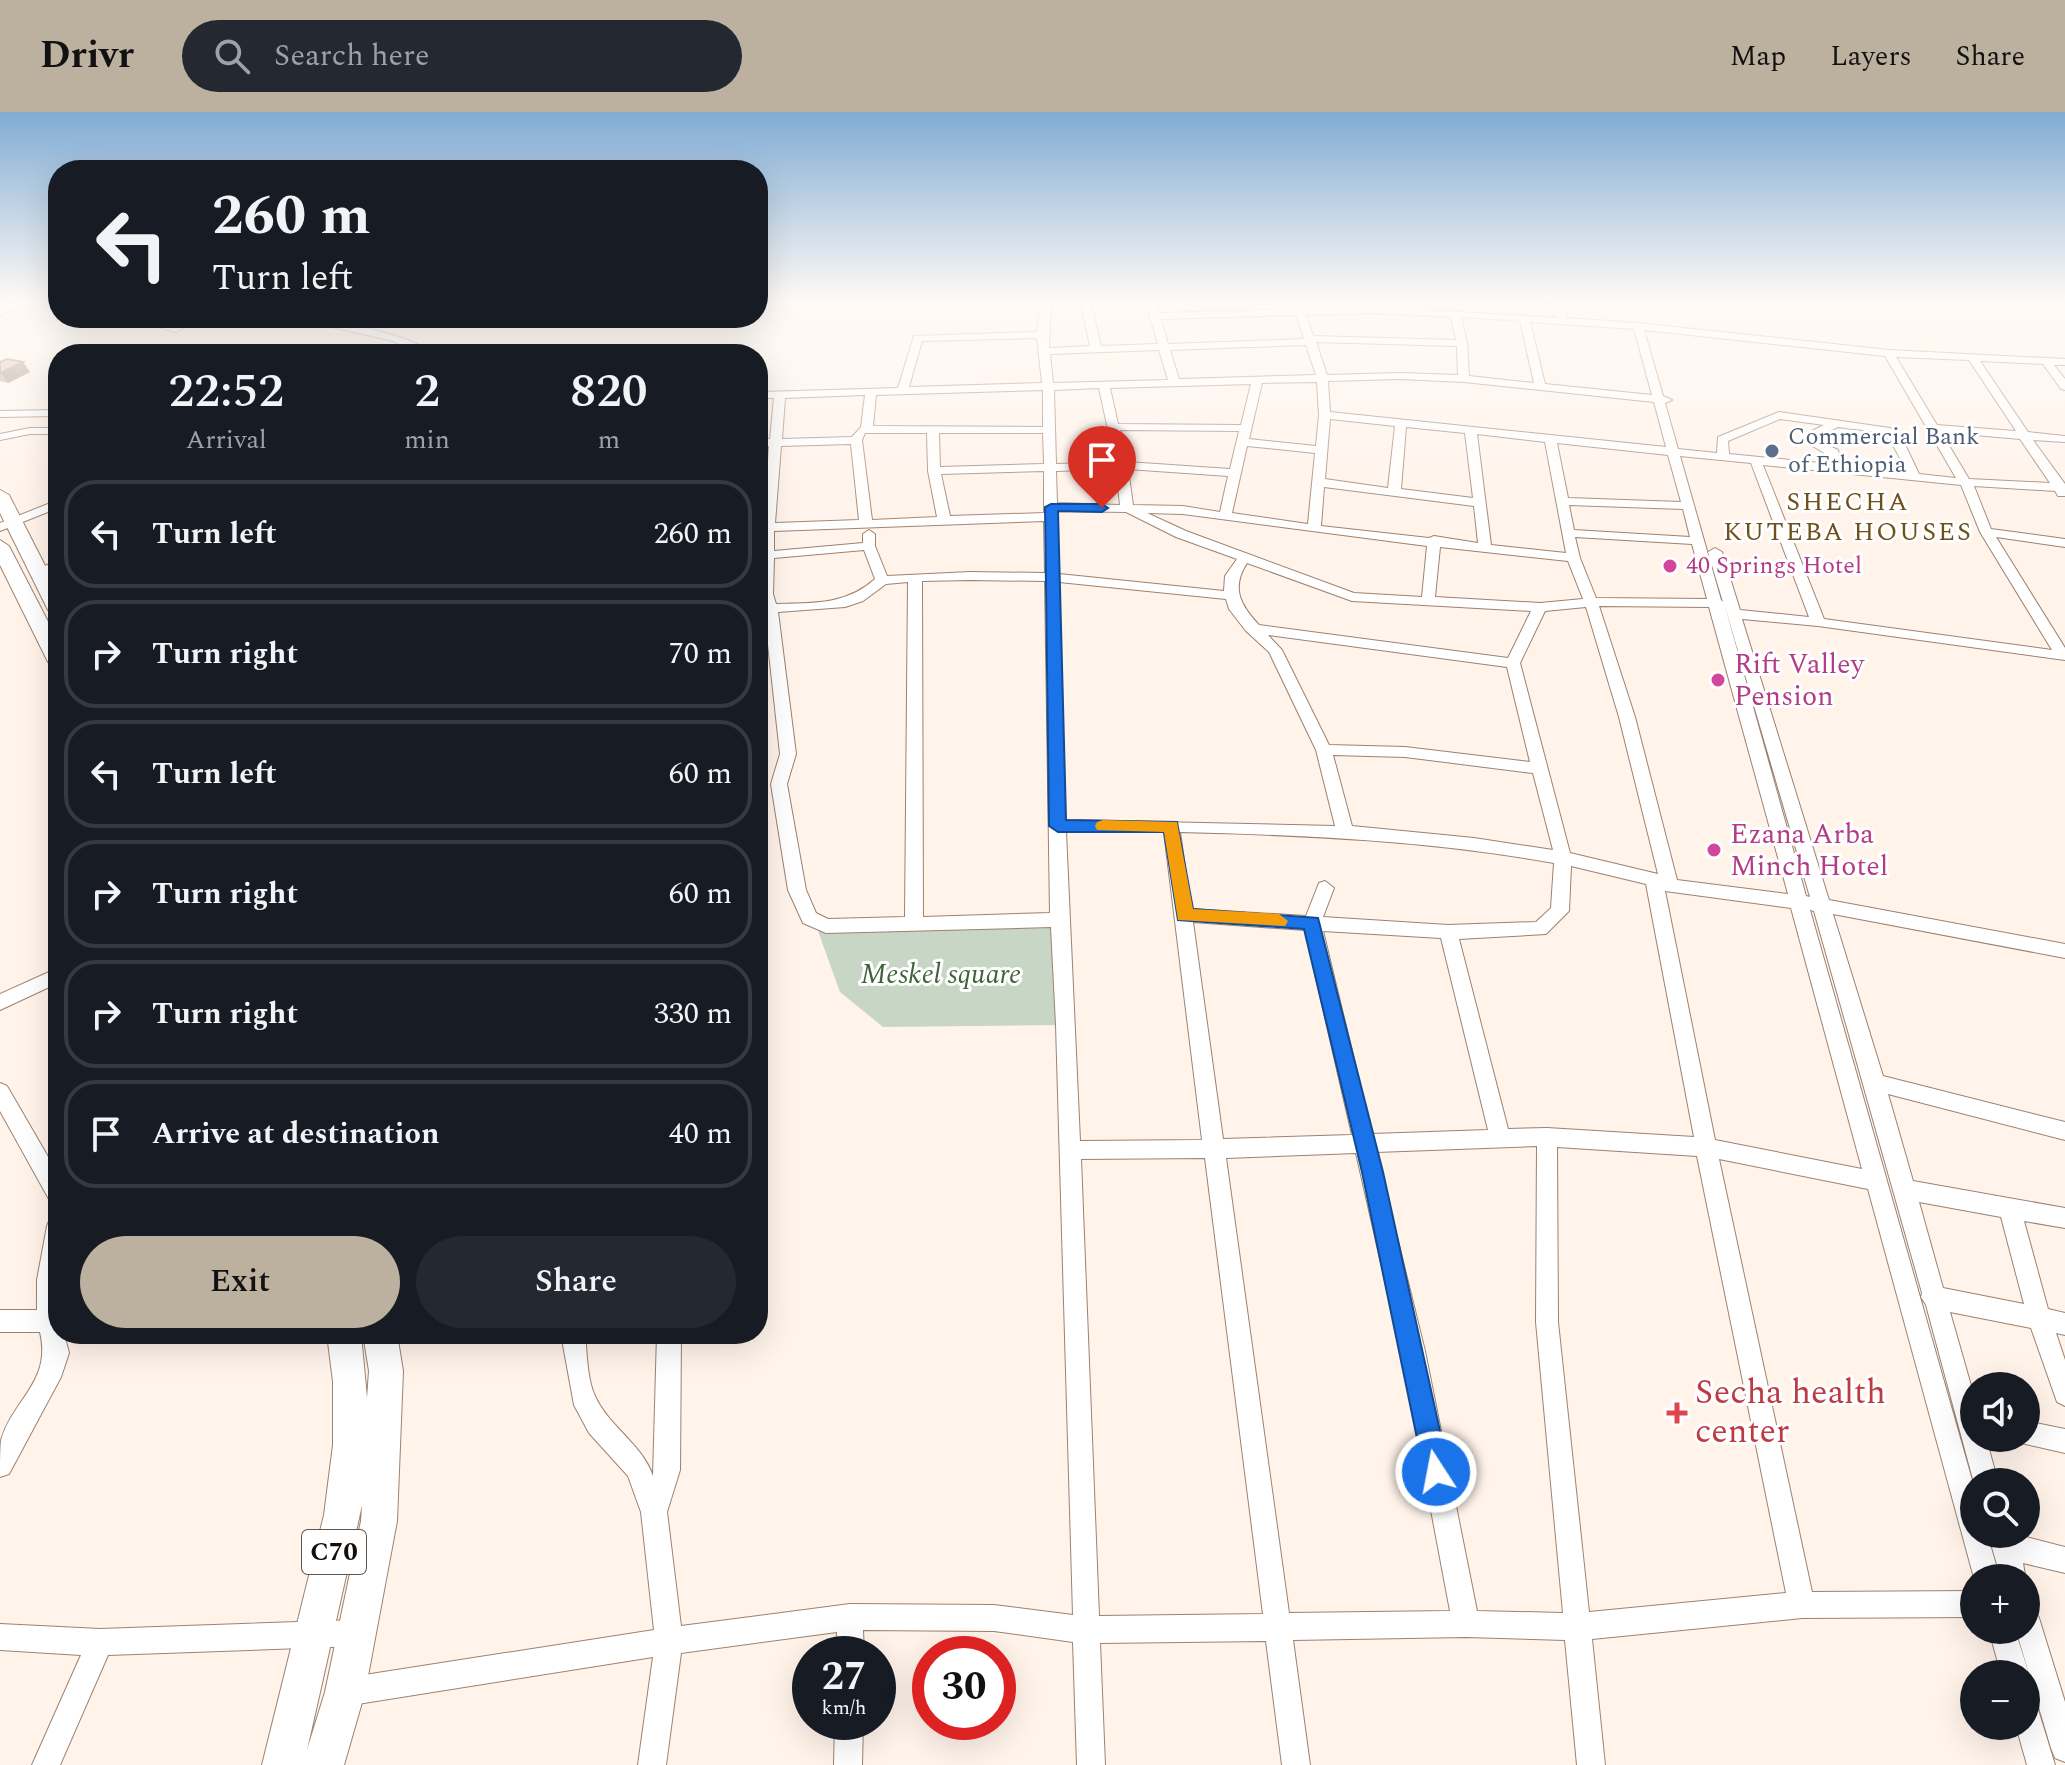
<!DOCTYPE html>
<html lang="en">
<head>
<meta charset="utf-8">
<style>
	body { margin:0; font-family:Spectral,serif; background:#242831; color:#f1f3f6; height:100vh; display:flex; flex-direction:column; font-size:30px; white-space:nowrap }
	* { box-sizing:border-box; margin:0 }
	p { font-size:26px; color:#9ea1a6 }
	.icon { flex:none; width:44px; height:44px; fill:none; stroke:currentColor; stroke-width:2; stroke-linecap:round; stroke-linejoin:round }
	.map { position:relative; flex:1; overflow:hidden }
	.drawer { position:absolute; left:48px; top:232px; width:720px; height:1000px; display:flex; flex-direction:column; background:#171b24; border-radius:32px; box-shadow:0 8px 32px #0002 }
	.drawer>* { flex:none }
	.hud { position:absolute; left:48px; top:48px; width:720px; height:168px; border-radius:32px; box-shadow:0 8px 32px #0002; background:#171b24; color:#f1f3f6; overflow:hidden }
	.buttons { position:absolute; left:1960px; top:1260px; display:grid; gap:16px }
	.buttons a { display:grid; place-items:center; width:80px; height:80px; border-radius:50%; background:#171b24; box-shadow:0 8px 32px #0002; font-size:40px }
	.speed { position:absolute; left:792px; top:1524px; display:flex; gap:16px; font-size:40px; font-weight:700; text-align:center }
	.speed>* { display:grid; place-content:center; width:104px; height:104px; border-radius:50%; background:#171b24; box-shadow:0 8px 32px #0002; line-height:1 }
	.speed small { font-size:20px; font-weight:400 }
	.speed .limit { border:12px solid #d22; background:#fff; color:#111 }
	.pin { position:absolute; display:grid; place-items:center; width:68px; height:68px; color:#fff; margin:-82px -34px; border-radius:50% 50% 50% 0; rotate:-45deg; box-shadow:0 0 8px #0007 }
	.pin .icon { rotate:45deg }
	.me { position:absolute; width:88px; margin:-44px; rotate:349deg; stroke-linejoin:round; filter:drop-shadow(0 0 6px #0008) }
	.turn { display:flex; align-items:center; gap:28px; height:168px; padding:0 32px; font-size:36px }
	.turn .icon { width:104px; height:104px; stroke-width:2.5 }
	.turn b { display:block; font-size:56px; line-height:68px }
	.eta { display:flex; justify-content:space-evenly; align-items:center; height:136px; text-align:center }
	.eta b { font-size:48px; font-weight:600; line-height:56px }
	.primary-button { display:flex; gap:16px; margin-top:auto; padding:16px 32px }
	.primary-button a { flex:1; height:92px; border-radius:48px; background:#bcb09e; color:#111; font-size:32px; font-weight:600; line-height:92px; text-align:center }
	.primary-button a+a { background:#242831; color:#f1f3f6 }
	ul { padding:0; list-style:none }
	li { display:flex; align-items:center; gap:24px; height:108px; margin:0 16px 12px; padding:0 16px; border:4px solid #363941; border-radius:32px }
	li div { flex:1 }
	li b { display:block; font-size:30px }
	li em { font-style:normal }
	header { display:flex; align-items:center; gap:48px; box-sizing:border-box; height:112px; padding:0 40px; background:#bcb09e; color:#111 }
	header strong { font-size:38px }
	nav { display:flex; gap:44px; margin-inline-start:auto; font-size:28px }
	.search { width:560px; height:72px; background:#242831; display:flex; align-items:center; gap:20px; box-sizing:border-box; padding:0 28px; border-radius:44px; color:#9ea1a6; font-size:30px }
	.map>svg:first-child { display:block }
	.green { fill:#c8d6c5 }
	.lines { fill:none; stroke-linecap:round; stroke-linejoin:round }
	.minor-casing { stroke:#9d826f; stroke-width:2 }
	.highway-casing { stroke:#9d826f; stroke-width:2 }
	.minor { fill:#fff; fill-rule:evenodd }
	.highway { fill:#fff; fill-rule:evenodd }
	.wall { fill:#baa290 }
	.shaded-wall { fill:#978475 }
	.building { fill:#d8bca7; stroke:#978475; stroke-width:2 }
	.route { fill:#1a73e8; stroke:#114b97; stroke-width:2 }
	.slow { fill:#f59e0b }
	.service-dot { fill:#5c6f8a; stroke:#fff; stroke-width:3 }
	.hotel-dot { fill:#d1479c; stroke:#fff; stroke-width:3 }
	.health-dot { fill:#e0444e; stroke:#fff; stroke-width:3 }
	.labels { text-anchor:middle; dominant-baseline:central; stroke-width:6; stroke-linejoin:round; paint-order:stroke }
	.far-service-label { font-size:24px; fill:#4e5e75; stroke:#fff; text-anchor:start }
	.far-hotel-label { font-size:24px; fill:#b23c85; stroke:#fff; text-anchor:start }
	.far-neighbourhood-label { font-size:26px; letter-spacing:2px; fill:#6e501a; stroke:#fff }
	.shield { fill:#fff; stroke:#5c5651; stroke-width:2 }
	.shield-label { font-size:26px; font-weight:bold; fill:#160d06 }
	.hotel-label { font-size:28px; fill:#b23c85; stroke:#fff; text-anchor:start }
	.park-label { font-size:28px; font-style:italic; fill:#40623a; stroke:#fff }
	.near-health-label { font-size:34px; fill:#be3a42; stroke:#fff; text-anchor:start }
</style>
</head>
<body>
<header>
<strong>Drivr</strong>
<div class="search"><svg class="icon" aria-label="search" viewBox="0 0 24 24"><circle cx="10" cy="10" r="6"/><path d="M15 15l6 6"/></svg>Search here</div>
<nav><a>Map</a><a>Layers</a><a>Share</a></nav>
</header>
<div class="map">
<svg width="2065" height="1653" viewBox="0 0 2065 1653">
	<rect width="100%" height="100%" fill="#fff3ea"/>
	<path class="green" d="M846 809 1061 810 1064 913 883 915 840 880 818 819Z"/>
	<g class="lines">
		<g class="minor-casing">
			<g id="minor">
				<path d="M22 188 58 189V195L33 191 0 203V197Z"/>
				<path d="M1041 188H1051L1049 236 1090 234 1080 188H1090L1101 234 1158 232 1145 188H1155L1159 201 1294 197 1292 191 1299 188 1304 197 1374 195 1559 206 1531 188H1544L1567 202 1566 206 1638 211 1889 238 2065 247V253H2054L2065 267V278L2061 277 2043 252 1980 249 2028 320 2065 324V330L2033 328 2065 372V384H2058L2055 379 1974 374 1991 417 2065 427V435L1996 425 2065 536V548L1818 514 1742 507 1829 788 2065 832V846L1833 802 1883 964 2065 1010V1028L1888 982 1913 1069 2065 1096V1116L2024 1109 2048 1197 2065 1201V1223L2056 1221 2065 1248V1294L2057 1290 2031 1216 1950 1200 1974 1284V1326H1986L1998 1370 1974 1371 1926 1193 1921 1185 1922 1181 1814 799 1810 798 1974 1375V1422H1987L2000 1466H1974L1868 1077 1719 1047 1812 1480 1974 1479V1505L1802 1506 1592 1527 1605 1653H1577L1565 1528 1466 1525 1293 1528 1310 1653H1282L1266 1529 1100 1531 1105 1653H1077L1073 1530 994 1519 863 1518 864 1542H836L837 1520 681 1541 666 1653H638L653 1545 345 1594 335 1590 331 1580 335 1570 345 1566 654 1518 641 1400 628 1364 589 1321 574 1293 561 1222H585C587 1241 587 1267 595 1284 609 1315 642 1332 653 1364L657 1222H681L680 1358 667 1400 681 1514 850 1492 994 1493 1073 1503 1056 913 1051 815 826 821 803 811 788 778 771 672 780 642 764 496 759 482 769 334 758 335V327H770L774 286H758V280L898 276 914 224 1037 220ZM1374 201 1451 205 1456 228 1313 224 1306 203ZM1296 203 1304 227 1168 232 1161 207ZM1461 205 1520 209 1534 271 1469 264 1467 231ZM1530 210 1634 217 1652 283 1545 272ZM1644 218 1885 244 1956 366 1919 362 1901 324 1890 316 1779 300 1718 325 1717 341 1678 337 1665 291 1672 288 1663 284ZM1037 226 1042 271 909 275 922 229ZM1316 230 1457 234 1458 263 1400 261 1327 263ZM1306 233 1316 263 1179 267 1170 238ZM1159 238 1168 268 1053 271 1050 242ZM1896 245 1969 248 2016 319 1937 313ZM1400 267 1464 270 1654 290 1666 335 1330 300 1328 269ZM1317 270 1319 303 1316 334 1249 327 1262 271ZM1251 272 1241 313 1118 312 1110 276ZM1099 276 1115 350 1056 352 1054 278ZM1043 278V315L873 314 876 283ZM865 283 861 315 852 325 782 327 785 286ZM1330 307 1395 314 1388 376 1325 367ZM1780 307 1824 313 1810 320 1809 332 1828 343 1830 352 1729 342 1728 329ZM1406 315 1465 321 1473 386 1401 377ZM1838 315C1888 322 1884 314 1907 360L1842 354 1838 338 1821 330 1820 324ZM1120 318 1239 319 1230 357 1127 350ZM1941 320 2020 327 2050 371 1969 367ZM865 321H927L928 359 937 405 872 408 862 328ZM939 321H1043L1044 352 940 355ZM1477 322 1545 330 1566 441 1491 433ZM1557 331 1668 343 1681 390 1568 386ZM851 332 859 408 775 411 781 334ZM1247 334 1315 341 1308 412 1232 401ZM1680 344 1751 351 1809 505 1740 498 1722 440 1715 436 1708 440 1723 490 1721 488ZM1763 353 1961 373 1980 420 2052 538 1824 507ZM1116 357 1120 393 1057 391 1056 359ZM1128 357 1228 364 1220 400 1183 394 1133 393ZM1044 359V401L950 404 941 362ZM1324 375 1474 394 1478 431 1434 424 1429 426 1321 414ZM1569 393 1683 397 1690 425 1574 418ZM1057 399 1126 400 1176 425 1237 447 1225 464 1224 479 1059 462ZM1147 401 1183 402 1427 434 1422 485 1354 481 1186 419ZM1044 409 1045 461 970 460 887 464 875 434V422L869 418 863 422V431L774 439V419ZM1575 425 1692 432 1707 487 1596 486 1580 446ZM1440 435 1568 449 1583 487 1540 491 1435 485ZM864 438 875 467C846 493 813 491 776 492L773 482 774 446ZM1247 451 1352 489 1531 499 1508 546 1259 513C1240 493 1231 476 1247 451ZM970 468 1045 469 1050 801 923 805 922 469ZM908 470 905 805 828 807 816 801 806 778 787 672 796 642 778 500 845 495 863 489 886 472ZM1059 470 1226 487 1229 497 1246 519 1269 540 1316 638 1335 714 1065 708ZM1724 491 1810 785 1806 784ZM1599 494 1709 495 1788 782 1677 768 1635 605ZM1586 495 1619 605 1658 762 1570 741 1520 551 1545 499ZM1268 523 1507 555 1530 650 1405 635 1329 633 1282 538ZM1333 643 1405 645 1533 661 1553 738 1474 726 1352 714ZM1066 720H1164L1202 1028 1080 1029ZM1180 720C1306 723 1430 729 1554 751L1551 796 1536 810 1448 813 1323 805 1334 776 1325 769 1319 771 1306 804 1191 797ZM1571 754 1646 772 1694 1025 1547 1016 1508 1017 1459 827 1546 822 1569 799ZM1665 779 1791 796 1862 1057 1715 1028ZM1193 810 1305 818 1352 1023 1223 1027ZM1323 819 1441 826 1488 1018 1372 1022ZM1537 1034 1536 1210 1563 1501 1477 1499 1425 1239 1376 1040ZM1557 1035 1697 1044 1786 1481 1589 1500 1558 1210ZM1356 1041 1401 1239 1450 1499 1289 1501 1226 1046ZM1205 1046 1263 1502 1099 1504 1081 1047ZM1919 1090 2001 1105 2024 1192 1943 1176Z"/>
				<path d="M124 206C141 206 155 211 171 213 180 214 191 206 203 206L176 220Z"/>
				<path d="M292 206C328 206 407 221 435 242H421L393 229Z"/>
				<path d="M58 298V304L0 305V299Z"/>
				<path d="M30 316H58V322H30L0 328V322Z"/>
				<path d="M58 388V396L0 419V411Z"/>
				<path d="M58 449V457L38 463 31 459Z"/>
				<path d="M58 856V871L0 898V882Z"/>
				<path d="M0 971 7 974 58 1062V1092L50 1089 0 999Z"/>
				<path d="M58 1104V1222H64L69 1241 61 1265 9 1362 0 1365C0 1354 0 1338 1 1328 13 1287 52 1270 40 1220H0V1198H37V1168L47 1114 50 1107Z"/>
				<path d="M2026 1309 2065 1317V1341L2017 1330 2016 1326H2026Z"/>
				<path d="M1988 1422H2014L2065 1435V1461L2023 1451 2026 1469V1466H2001Z"/>
				<path d="M2026 1493 2035 1497 2039 1506 2065 1590V1650L2055 1646 2051 1636 2016 1518H2026Z"/>
				<path d="M357 1508 366 1512 370 1521 366 1530 357 1534 108 1543 60 1653H32L81 1543 0 1538V1512L100 1517Z"/>
				<path d="M1989 1518H2015L2029 1562 2026 1568V1562H2001Z"/>
				<path d="M2026 1587 2036 1591 2055 1653H2027L2016 1614H2026Z"/>
				<path d="M835 1610H863L862 1653H834Z"/>
			</g>
		</g>
		<g class="highway-casing">
			<g id="highway">
				<path d="M0 378 9 383 58 479V504L48 498 0 401Z"/>
				<path d="M0 428 9 434 58 529V557L48 550 0 453Z"/>
				<path d="M327 1222H361L367 1286 369 1259 363 1222H397L403 1259 397 1409 365 1580 344 1653H262L324 1403 333 1333V1270ZM362 1393 361 1409 325 1580 307 1638Z"/>
			</g>
		</g>
		<use href="#minor" class="minor"/>
		<use href="#highway" class="highway"/>
	</g>
	<path class="wall" d="M0 250 30 260 8 271 0 269Z"/>
	<path class="shaded-wall" d="M23 250 30 260 8 271 1 261Z"/>
	<path class="building" d="M7 247 23 250 0 261V250Z"/>
	<linearGradient id="sky" x2="0" y2="1"><stop stop-color="#81acd4"/><stop offset="0.45" stop-color="#fffaf6"/><stop offset="1" stop-color="#fffaf6" stop-opacity="0"/></linearGradient>
	<rect width="2065" height="420" fill="url(#sky)"/>
	<path class="route" d="M1051 392H1102L1108 396 1102 400 1058 399 1066 708 1177 710 1193 797 1318 806 1383 1060 1449 1360 1445 1369 1436 1372 1428 1369 1424 1360 1362 1060 1304 817 1178 808 1164 720H1058L1049 714 1045 395Z"/>
	<path class="slow" d="M1103 708 1177 710 1193 797 1279 802 1288 809 1285 814 1178 808 1164 720 1097 718 1095 714 1097 710Z"/>
	<circle class="service-dot" cx="1772" cy="339" r="8"/>
	<g class="hotel-dot">
		<circle cx="1670" cy="454" r="8"/>
		<circle cx="1718" cy="568" r="8"/>
		<circle cx="1714" cy="738" r="8"/>
	</g>
	<path class="health-dot" d="M1673 1289h8v8h8v8h-8v8h-8v-8h-8v-8h8z"/>
	<g class="labels">
		<g class="far-service-label">
			<text x="1788" y="325">Commercial Bank<tspan x="1788" dy="28">of Ethiopia</tspan></text>
		</g>
		<g class="far-hotel-label">
			<text x="1686" y="454">40 Springs Hotel</text>
		</g>
		<g class="far-neighbourhood-label">
			<text x="1848" y="390">SHECHA<tspan x="1848" dy="30">KUTEBA HOUSES</tspan></text>
		</g>
		<rect class="shield" x="302" y="1418" width="64" height="44" rx="6"/>
		<g class="shield-label">
			<text x="334" y="1440">C70</text>
		</g>
		<g class="hotel-label">
			<text x="1734" y="552">Rift Valley<tspan x="1734" dy="32">Pension</tspan></text>
			<text x="1730" y="722">Ezana Arba<tspan x="1730" dy="32">Minch Hotel</tspan></text>
		</g>
		<g class="park-label">
			<text x="941" y="862">Meskel square</text>
		</g>
		<g class="near-health-label">
			<text x="1695" y="1281">Secha health<tspan x="1695" dy="39">center</tspan></text>
		</g>
	</g>
</svg>
<div class="buttons">
<a><svg class="icon" aria-label="sound" viewBox="0 0 24 24"><path d="M4 9h4l5-4v14l-5-4H4zM17 9q2 3 0 6"/></svg></a>
<a><svg class="icon" aria-label="search" viewBox="0 0 24 24"><circle cx="10" cy="10" r="6"/><path d="M15 15l6 6"/></svg></a>
<a>+</a>
<a>−</a>
</div>
<div class="speed"><div>27<small>km/h</small></div><div class="limit">30</div></div>
<div class="pin" style="left:1102px;top:396px;background:#d93025"><svg class="icon" aria-label="arrive" viewBox="0 0 24 24"><path d="M6 21V4h12l-3 4 3 4H6"/></svg></div>
<svg class="me" style="left:1436px;top:1360px" viewBox="-20 -20 40 40"><circle r="17" fill="#1a73e8" stroke="#fff" stroke-width="3"/><path d="M0-11L8 9 0 5-8 9z" fill="#fff"/></svg>
<div class="hud">
<div class="turn"><svg class="icon" aria-label="left" viewBox="0 0 24 24"><path d="M17 20v-9H6M10 6l-5 5 5 5"/></svg><div><b>260 m</b>Turn left</div></div>
</div>
<section class="drawer">
<div class="eta">
<div><b>22:52</b><p>Arrival</p></div>
<div><b>2</b><p>min</p></div>
<div><b>820</b><p>m</p></div>
</div>
<ul>
<li><svg class="icon" aria-label="left" viewBox="0 0 24 24"><path d="M17 20v-9H6M10 6l-5 5 5 5"/></svg><div><b>Turn left</b></div><em>260 m</em></li>
<li><svg class="icon" aria-label="right" viewBox="0 0 24 24"><path d="M7 20v-9h11M14 6l5 5-5 5"/></svg><div><b>Turn right</b></div><em>70 m</em></li>
<li><svg class="icon" aria-label="left" viewBox="0 0 24 24"><path d="M17 20v-9H6M10 6l-5 5 5 5"/></svg><div><b>Turn left</b></div><em>60 m</em></li>
<li><svg class="icon" aria-label="right" viewBox="0 0 24 24"><path d="M7 20v-9h11M14 6l5 5-5 5"/></svg><div><b>Turn right</b></div><em>60 m</em></li>
<li><svg class="icon" aria-label="right" viewBox="0 0 24 24"><path d="M7 20v-9h11M14 6l5 5-5 5"/></svg><div><b>Turn right</b></div><em>330 m</em></li>
<li><svg class="icon" aria-label="arrive" viewBox="0 0 24 24"><path d="M6 21V4h12l-3 4 3 4H6"/></svg><div><b>Arrive at destination</b></div><em>40 m</em></li>
</ul>
<div class="primary-button"><a>Exit</a><a>Share</a></div>
</section>
</div>
</body>
</html>
